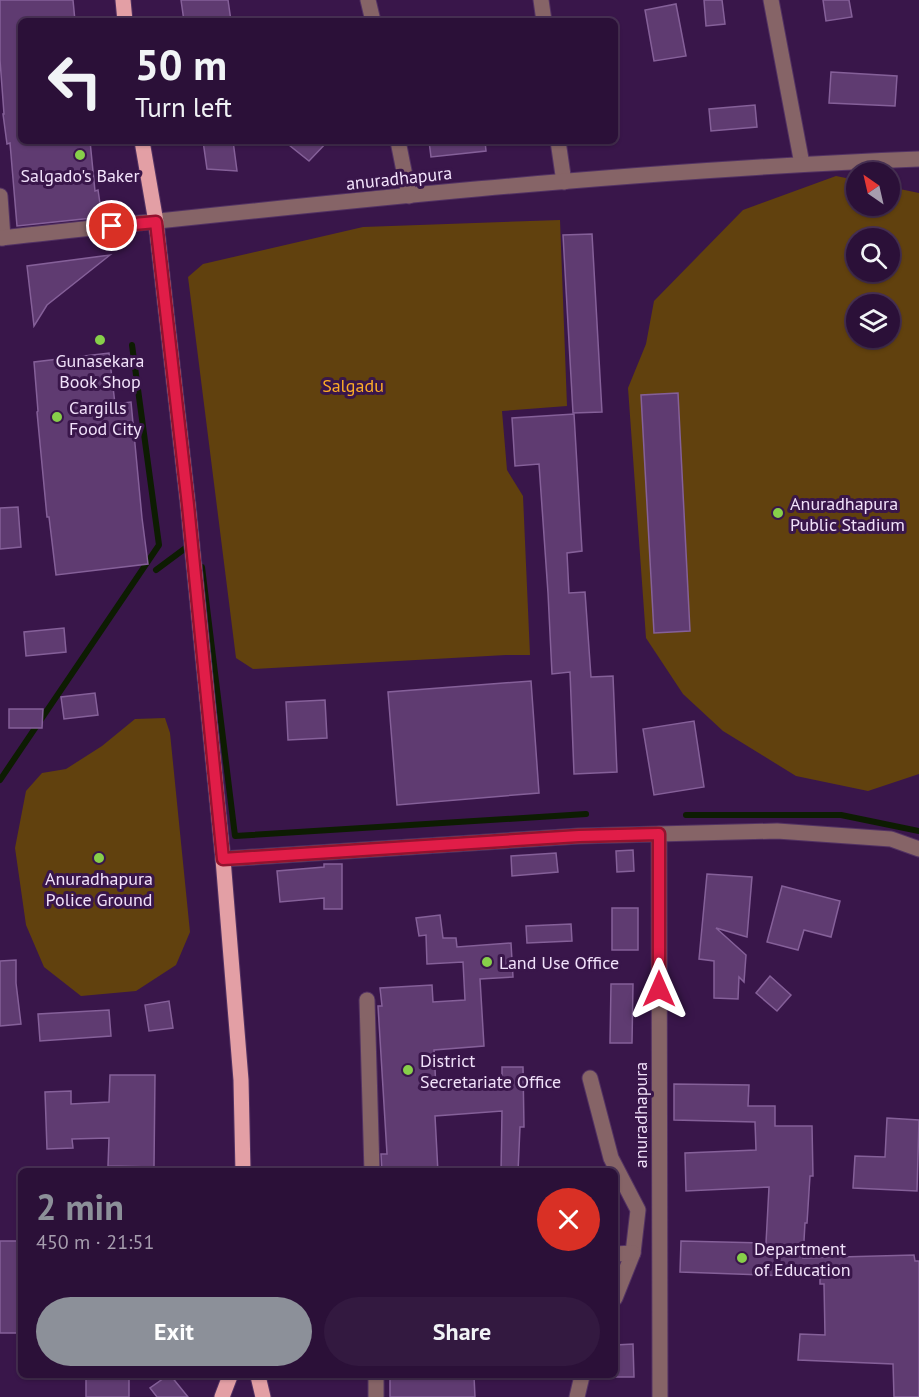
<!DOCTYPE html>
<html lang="en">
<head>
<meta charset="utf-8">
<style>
	body { margin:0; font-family:"PT Sans",sans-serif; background:#331940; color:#f1f3f6; height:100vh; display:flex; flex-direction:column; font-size:22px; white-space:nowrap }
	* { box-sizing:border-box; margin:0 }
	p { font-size:20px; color:#a69dae }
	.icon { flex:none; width:33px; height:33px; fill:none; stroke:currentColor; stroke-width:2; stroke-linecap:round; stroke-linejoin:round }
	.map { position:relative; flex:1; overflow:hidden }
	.sheet { position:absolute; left:18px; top:1168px; width:600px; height:210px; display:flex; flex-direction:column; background:#2b1038; border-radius:9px; box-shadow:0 2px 4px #0004,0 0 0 2px #473053 }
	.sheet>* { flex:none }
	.banner { position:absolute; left:18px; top:18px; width:600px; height:126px; border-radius:9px; box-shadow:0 2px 4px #0004,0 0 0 2px #473053; background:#2b1038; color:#f1f3f6; overflow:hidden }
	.needle { width:39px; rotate:326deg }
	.tools { position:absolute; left:846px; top:162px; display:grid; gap:12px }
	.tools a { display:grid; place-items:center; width:54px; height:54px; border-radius:50%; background:#2b1038; box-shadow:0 2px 4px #0004,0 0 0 2px #473053; font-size:30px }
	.pin { position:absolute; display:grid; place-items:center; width:51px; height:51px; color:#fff; margin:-26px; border:3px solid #fff; border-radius:50%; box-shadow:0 2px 6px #0007 }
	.me { position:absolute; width:66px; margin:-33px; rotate:0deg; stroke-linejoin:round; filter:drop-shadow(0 0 4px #0008) }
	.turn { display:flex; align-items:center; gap:21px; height:126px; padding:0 18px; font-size:27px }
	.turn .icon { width:78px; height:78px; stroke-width:2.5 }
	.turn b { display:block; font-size:42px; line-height:51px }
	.round { display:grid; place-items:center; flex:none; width:63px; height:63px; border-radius:32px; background:#331940 }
	.summary { display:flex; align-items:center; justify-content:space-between; height:102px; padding:0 18px }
	h1 { font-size:36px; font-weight:700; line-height:45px; color:#8c9099 }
	.primary-button { display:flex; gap:12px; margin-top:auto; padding:12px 18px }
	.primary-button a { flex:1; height:69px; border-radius:36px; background:#8c9099; color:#fff; font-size:24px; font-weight:700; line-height:69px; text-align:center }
	.primary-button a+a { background:#331940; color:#f1f3f6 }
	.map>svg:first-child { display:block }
	.green { fill:#61410e; fill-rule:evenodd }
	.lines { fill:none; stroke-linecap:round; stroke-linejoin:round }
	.stream { stroke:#0d1c02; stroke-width:6 }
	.building { fill:#5f3b71; stroke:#856099; stroke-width:1.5 }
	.minor-casing { stroke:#533263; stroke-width:17 }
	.major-casing { stroke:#533263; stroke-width:17 }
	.minor { stroke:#866467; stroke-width:15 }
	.major { stroke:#e39fa5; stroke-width:15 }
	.route-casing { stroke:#92132f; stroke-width:15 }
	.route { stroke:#e11d48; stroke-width:10 }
	.poi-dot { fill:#87cf4a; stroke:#39164a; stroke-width:2 }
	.labels { text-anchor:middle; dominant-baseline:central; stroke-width:6; stroke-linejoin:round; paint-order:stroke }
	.poi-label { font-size:18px; fill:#f1e1fa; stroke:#39164a; text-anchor:start }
	.street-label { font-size:18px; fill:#f1e1fa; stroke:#39164a }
	.park-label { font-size:18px; fill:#fcac27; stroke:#39164a }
</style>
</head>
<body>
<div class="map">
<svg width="919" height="1397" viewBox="0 0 919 1397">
	<rect width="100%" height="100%" fill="#39164a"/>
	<g class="green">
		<path d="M836 176 856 180V206H890V187L919 193V774L868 791 796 776 723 731 683 694 646 638 628 388 646 344 654 301 743 210ZM856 238H890V272H856ZM856 304H890V338H856Z"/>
		<path d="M560 220 567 406 502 411 507 470 523 496 530 655H506L253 669 236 658 188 277 203 264 363 227Z"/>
		<path d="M165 718 170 733 190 932 176 965 136 991 81 996 44 967 26 925 15 848 26 791 42 773 66 769 102 746 135 719Z"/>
	</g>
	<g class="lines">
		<g class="stream">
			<path d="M202 567 235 836 586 814"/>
			<path d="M156 570 191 544"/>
			<path d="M0 780 159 545 132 345"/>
			<path d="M686 815H841L919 831"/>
		</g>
	</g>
	<g class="building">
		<path d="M0 0H73L75 21H21V141H90L95 191 98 190 102 217 17 226 10 143 7 144 3 114H4L0 60Z"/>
		<path d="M181 0H228L231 21H184Z"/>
		<path d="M704 0H722L725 24 706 26Z"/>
		<path d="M823 0H849L852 17 826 21Z"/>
		<path d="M676 4 686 56 654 61 645 10Z"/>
		<path d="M831 72 897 76 895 106 829 103Z"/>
		<path d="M755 105 757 127 711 131 709 109Z"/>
		<path d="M203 141H233L237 171 207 169Z"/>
		<path d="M284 141H328L309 161Z"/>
		<path d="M429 141H485L486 151 431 157Z"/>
		<path d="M592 234 602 412 573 413 563 235Z"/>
		<path d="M110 255 47 305 34 326 27 266Z"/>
		<path d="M109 353 115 404 131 402 142 518 148 564 56 575 49 517H47L37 412 38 411 34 362Z"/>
		<path d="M678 393 690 631 654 633 641 395Z"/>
		<path d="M574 414 582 551 567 553 569 593 585 592 591 677 613 676 617 772 574 774 570 672 552 674 548 593 539 464 515 466 512 418Z"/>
		<path d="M18 507 21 547 0 549V508Z"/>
		<path d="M64 628 66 652 26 656 24 632Z"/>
		<path d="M531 681 539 793 397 805 388 692Z"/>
		<path d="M95 693 98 715 64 719 61 697Z"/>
		<path d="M325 700 327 738 288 740 286 702Z"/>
		<path d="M9 709H43L42 728H9Z"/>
		<path d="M694 721 704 787 654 795 643 729Z"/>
		<path d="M633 850 634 871 617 872 616 851Z"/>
		<path d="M556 853 558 872 512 876 511 856Z"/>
		<path d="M324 864H342V909H324V898L280 902 277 871 324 867Z"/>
		<path d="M707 874 752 877 747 937 716 928 746 955 744 982 739 977 738 999 714 998V961L699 959Z"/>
		<path d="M782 886 840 901 831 937 804 930 798 950 767 942Z"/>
		<rect x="612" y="908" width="26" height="42"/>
		<path d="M440 915 443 938H456L457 947 511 943 513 977 480 979 484 1046 434 1050 436 1088 502 1084V1067H523L524 1127H520L518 1172H501L502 1111 435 1116 438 1172H382L381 1154H387L378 1006H382L380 988 432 985 433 1002 465 1000 463 962 427 964 426 935 419 936 416 918Z"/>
		<path d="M571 924 572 941 527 943 526 926Z"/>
		<path d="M16 960V983L21 1024 0 1026V961Z"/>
		<path d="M770 976 791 995 777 1011 756 993Z"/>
		<path d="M611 984H633L632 1043H610Z"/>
		<path d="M169 1001 173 1028 149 1031 145 1005Z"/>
		<path d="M109 1010 111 1036 40 1041 38 1014Z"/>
		<path d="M110 1075H155L154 1167 108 1166 109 1138 72 1139 73 1148 47 1149 45 1092 71 1091V1104L109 1102Z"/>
		<path d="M674 1084 749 1085 748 1106H775V1126H812L813 1176H810L807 1223H805L803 1258 914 1255 915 1261H919V1397H894L893 1364 798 1360 800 1334 825 1335 824 1284H820V1277L680 1272 681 1241 766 1243 769 1187 686 1191 685 1153 756 1150 755 1122 674 1120Z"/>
		<path d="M887 1118 919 1120 917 1191 853 1188 855 1156 885 1157Z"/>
		<path d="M0 1241H20L19 1333H0Z"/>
		<path d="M633 1344 634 1377H615V1345Z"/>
		<rect x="86" y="1376" width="43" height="21"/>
		<path d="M167 1376H171L188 1397H157L150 1388Z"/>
		<path d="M390 1376H474L475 1397H390Z"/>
	</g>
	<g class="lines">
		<g class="minor-casing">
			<g id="minor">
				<path d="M368 0 373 21"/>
				<path d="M541 0 544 21"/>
				<path d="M771 0 802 164"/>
				<path d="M398 141 409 196"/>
				<path d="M558 141 564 182"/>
				<path d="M0 196 3 238"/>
				<path d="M0 238C306 205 612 171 919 159"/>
				<path d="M659 834 660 1397"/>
				<path d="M223 859 579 836 777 831 891 839 919 849"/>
				<path d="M367 1000 372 1172"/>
				<path d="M590 1078 611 1158 638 1210 633 1253 615 1298"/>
				<path d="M615 1254 633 1253"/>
				<path d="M376 1376V1397"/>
				<path d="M577 1397 582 1376"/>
			</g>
		</g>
		<g class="major-casing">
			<g id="major">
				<path d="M123 0 125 21"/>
				<path d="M142 141 156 222 188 505 223 859 241 1080 243 1172"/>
				<path d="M258 1376 263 1397"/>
				<path d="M222 1397 230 1376"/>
			</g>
		</g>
		<use href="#minor" class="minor"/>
		<use href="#major" class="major"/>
	</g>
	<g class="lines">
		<g class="route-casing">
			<path id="route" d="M112 226 156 222 188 505 223 859 579 836 659 834V989"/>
		</g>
		<use href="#route" class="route"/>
	</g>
	<g class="poi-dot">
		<circle cx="80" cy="155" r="6"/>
		<circle cx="100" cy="340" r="6"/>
		<circle cx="57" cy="417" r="6"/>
		<circle cx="778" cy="513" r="6"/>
		<circle cx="99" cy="858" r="6"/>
		<circle cx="487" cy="962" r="6"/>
		<circle cx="408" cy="1070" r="6"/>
		<circle cx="742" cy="1258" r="6"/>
	</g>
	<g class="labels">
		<g class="poi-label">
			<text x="80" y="175" text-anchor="middle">Salgado's Baker</text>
			<text x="100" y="360" text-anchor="middle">Gunasekara<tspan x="100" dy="21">Book Shop</tspan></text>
			<text x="69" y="407">Cargills<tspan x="69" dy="21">Food City</tspan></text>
			<text x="790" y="503">Anuradhapura<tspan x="790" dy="21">Public Stadium</tspan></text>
			<text x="99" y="878" text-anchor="middle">Anuradhapura<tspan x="99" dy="21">Police Ground</tspan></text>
			<text x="499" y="962">Land Use Office</text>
			<text x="420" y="1060">District<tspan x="420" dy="21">Secretariate Office</tspan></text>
			<text x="754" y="1248">Department<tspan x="754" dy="21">of Education</tspan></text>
		</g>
		<g class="street-label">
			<text transform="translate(399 178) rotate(-6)">anuradhapura</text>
			<text transform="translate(640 1115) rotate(-90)">anuradhapura</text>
		</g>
		<g class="park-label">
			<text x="353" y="385">Salgadu</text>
		</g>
	</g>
</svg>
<div class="tools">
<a><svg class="needle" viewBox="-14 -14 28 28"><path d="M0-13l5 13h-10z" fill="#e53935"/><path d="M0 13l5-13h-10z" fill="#a69dae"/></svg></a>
<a><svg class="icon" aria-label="search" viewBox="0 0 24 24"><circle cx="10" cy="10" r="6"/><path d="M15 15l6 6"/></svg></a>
<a><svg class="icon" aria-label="layers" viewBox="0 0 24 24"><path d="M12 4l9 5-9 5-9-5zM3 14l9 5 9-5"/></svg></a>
</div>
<div class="pin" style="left:112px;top:226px;background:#d93025"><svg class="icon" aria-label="arrive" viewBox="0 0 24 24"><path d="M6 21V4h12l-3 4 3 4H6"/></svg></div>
<svg class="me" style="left:659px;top:989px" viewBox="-20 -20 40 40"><path d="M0-17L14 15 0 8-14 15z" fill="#e11d48" stroke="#fff" stroke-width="4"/></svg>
<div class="banner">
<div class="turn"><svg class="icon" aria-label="left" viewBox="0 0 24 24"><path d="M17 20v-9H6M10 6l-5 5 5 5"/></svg><div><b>50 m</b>Turn left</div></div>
</div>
<section class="sheet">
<div class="summary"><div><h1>2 min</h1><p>450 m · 21:51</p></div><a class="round" style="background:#d93025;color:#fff"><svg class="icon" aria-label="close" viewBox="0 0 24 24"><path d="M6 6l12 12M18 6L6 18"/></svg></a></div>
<div class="primary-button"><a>Exit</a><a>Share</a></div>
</section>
</div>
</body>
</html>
